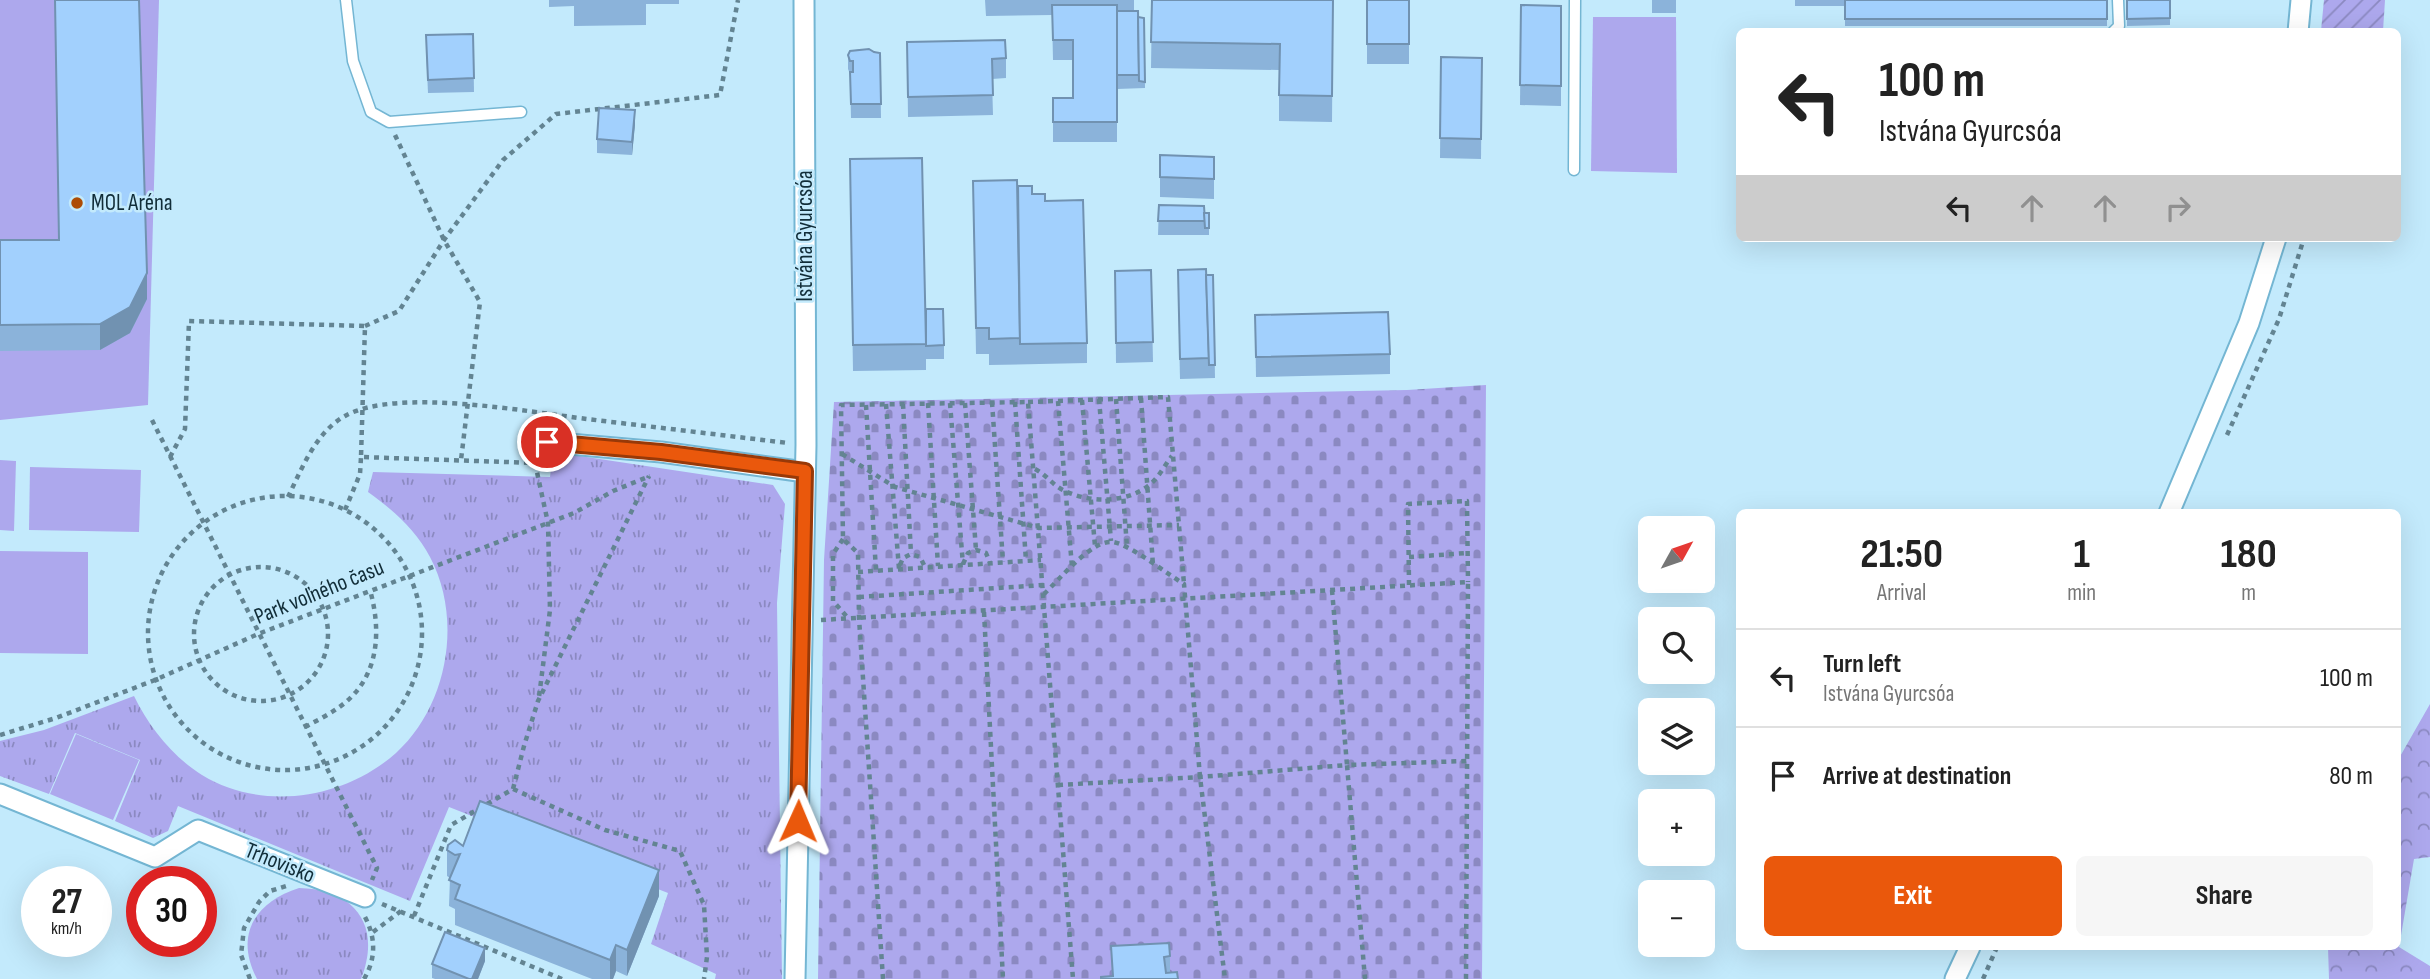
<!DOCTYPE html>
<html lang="en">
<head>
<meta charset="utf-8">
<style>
	body { margin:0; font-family:"Sofia Sans Condensed",sans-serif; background:#f6f6f6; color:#222; height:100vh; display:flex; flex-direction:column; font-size:26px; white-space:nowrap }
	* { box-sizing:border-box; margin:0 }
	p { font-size:23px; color:#767676 }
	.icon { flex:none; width:38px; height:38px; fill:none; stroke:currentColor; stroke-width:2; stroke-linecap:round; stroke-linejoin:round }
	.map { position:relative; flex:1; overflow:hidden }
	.drawer { position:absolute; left:1736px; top:509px; width:665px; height:441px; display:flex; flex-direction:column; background:#fff; border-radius:10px; box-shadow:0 7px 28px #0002 }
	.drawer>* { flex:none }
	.guide { position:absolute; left:1736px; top:28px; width:665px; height:214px; border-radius:10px; box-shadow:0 7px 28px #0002; background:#fff; color:#222; overflow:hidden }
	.needle { width:46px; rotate:50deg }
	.controls { position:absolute; left:1638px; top:516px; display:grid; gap:14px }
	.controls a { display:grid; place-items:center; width:77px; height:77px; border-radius:10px; background:#fff; box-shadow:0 7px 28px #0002; font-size:35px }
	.speed { position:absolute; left:21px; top:866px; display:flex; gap:14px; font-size:35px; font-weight:700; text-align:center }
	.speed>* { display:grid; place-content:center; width:91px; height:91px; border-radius:50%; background:#fff; box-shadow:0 7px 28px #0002; line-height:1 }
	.speed small { font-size:18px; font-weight:400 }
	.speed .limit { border:10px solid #d22; background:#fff; color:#111 }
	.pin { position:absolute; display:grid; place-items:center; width:60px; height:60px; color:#fff; margin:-30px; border:4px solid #fff; border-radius:50%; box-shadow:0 2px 7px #0007 }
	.me { position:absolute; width:77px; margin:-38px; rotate:1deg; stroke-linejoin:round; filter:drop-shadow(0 0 5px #0008) }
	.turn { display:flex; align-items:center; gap:24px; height:147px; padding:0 28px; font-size:32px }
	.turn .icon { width:91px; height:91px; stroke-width:2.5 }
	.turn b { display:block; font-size:49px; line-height:60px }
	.lanes { display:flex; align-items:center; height:66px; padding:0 28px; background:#0003; justify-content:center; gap:35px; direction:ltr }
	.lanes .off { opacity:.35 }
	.eta { display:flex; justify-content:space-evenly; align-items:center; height:119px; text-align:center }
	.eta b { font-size:42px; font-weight:700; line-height:49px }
	.cta { display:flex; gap:14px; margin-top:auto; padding:14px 28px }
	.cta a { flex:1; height:80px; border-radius:10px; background:#ea580c; color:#fff; font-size:28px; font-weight:700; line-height:80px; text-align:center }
	.cta a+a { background:#f6f6f6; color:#222 }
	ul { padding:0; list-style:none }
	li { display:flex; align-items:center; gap:21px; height:98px; padding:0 28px; border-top:2px solid #e0e0e0 }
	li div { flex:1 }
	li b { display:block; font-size:26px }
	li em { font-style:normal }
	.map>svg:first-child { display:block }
	.grass { fill:#ada8ed }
	.forest { fill:url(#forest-crowns) }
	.cemetery { fill:url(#cemetery-stones) }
	.park { fill:url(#park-tufts) }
	.garden { fill:url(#garden-furrows) }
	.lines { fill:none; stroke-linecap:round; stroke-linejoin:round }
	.lane-casing { stroke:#74b6d3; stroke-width:13 }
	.street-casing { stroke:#74b6d3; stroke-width:23 }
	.path { stroke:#638492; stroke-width:4.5; stroke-dasharray:5 5; stroke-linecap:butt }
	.lane { stroke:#fff; stroke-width:10 }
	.street { stroke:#fff; stroke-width:19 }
	.wall { fill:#8bb3da }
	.shaded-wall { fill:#7192b1 }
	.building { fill:#a2d0fd; stroke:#7192b1; stroke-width:2 }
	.route-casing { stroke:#983908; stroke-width:18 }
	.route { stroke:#ea580c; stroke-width:12 }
	.poi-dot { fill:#ad4c05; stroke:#c3eafc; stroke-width:2.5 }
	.labels { text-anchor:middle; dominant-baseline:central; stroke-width:5; stroke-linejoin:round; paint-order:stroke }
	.poi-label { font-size:23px; fill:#112d38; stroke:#c3eafc; text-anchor:start }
	.street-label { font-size:23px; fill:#112d38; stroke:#c3eafc }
</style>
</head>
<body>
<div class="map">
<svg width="2430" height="979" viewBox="0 0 2430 979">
	<defs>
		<pattern id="forest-crowns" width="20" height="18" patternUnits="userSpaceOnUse" patternTransform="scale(1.75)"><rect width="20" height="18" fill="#ada8ed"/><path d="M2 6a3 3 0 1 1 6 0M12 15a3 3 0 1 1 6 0" fill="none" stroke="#8b89c1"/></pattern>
		<pattern id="cemetery-stones" width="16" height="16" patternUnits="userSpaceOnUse" patternTransform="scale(1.75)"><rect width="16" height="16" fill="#ada8ed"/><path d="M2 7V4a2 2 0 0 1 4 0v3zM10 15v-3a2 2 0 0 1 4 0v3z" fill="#8b89c1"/></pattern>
		<pattern id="park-tufts" width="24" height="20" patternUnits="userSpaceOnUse" patternTransform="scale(1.75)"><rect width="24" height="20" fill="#ada8ed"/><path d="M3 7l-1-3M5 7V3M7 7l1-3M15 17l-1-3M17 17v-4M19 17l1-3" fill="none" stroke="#8b89c1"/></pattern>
		<pattern id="garden-furrows" width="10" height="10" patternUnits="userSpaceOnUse" patternTransform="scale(1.75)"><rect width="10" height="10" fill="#ada8ed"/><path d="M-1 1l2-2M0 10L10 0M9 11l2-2" fill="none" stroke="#8b89c1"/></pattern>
	</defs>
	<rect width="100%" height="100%" fill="#c3eafc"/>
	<g class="grass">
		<path d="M0 0H159L148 405 0 420Z"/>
		<path d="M1593 17H1676L1677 173 1591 171Z"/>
		<path d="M0 460 16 461 14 531 0 530Z"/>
		<path d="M30 467 141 470 139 532 29 530Z"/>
		<path d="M0 551 88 552V654L0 653Z"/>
		<path d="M76 734 139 760 113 820 50 794Z"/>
	</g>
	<path class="forest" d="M2430 704V857L2414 859 2399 947 2430 966V979H2329L2328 947H2398V760Z"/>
	<path class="cemetery" d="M1486 385 1482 979H818L824 560 834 402 1407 390Z"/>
	<g class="park">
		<path d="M553 452 773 485 785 504 777 603 782 979H715L716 974 651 944 668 893 449 807 410 901 178 806 168 831 153 838 115 821 140 760 75 733 49 794 0 776V741L44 730 134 696C149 727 173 757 202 775 263 812 344 799 396 753 448 706 463 619 430 557 416 530 392 509 368 492L373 472 550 477Z"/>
		<path d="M299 888C355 889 382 926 361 979H257C234 935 255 902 299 888Z"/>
	</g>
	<path class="garden" d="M2324 0H2385L2383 31H2321Z"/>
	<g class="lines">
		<g class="lane-casing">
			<g id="lane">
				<path d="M346 0 353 61 371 112 389 122 521 112"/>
				<path d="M2113 32 2119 26 2118 0"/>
				<path d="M1574 170 1575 0"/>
			</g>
		</g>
		<g class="street-casing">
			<g id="street">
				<path d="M2298 32 2301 0"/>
				<path d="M546 442 661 452 805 472"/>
				<path d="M2169 513 2249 323 2276 238"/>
				<path d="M0 794 155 857 198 830 365 897"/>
				<path d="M795 979 806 445 804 0"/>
				<path d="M1955 979 1970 947"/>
			</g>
		</g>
		<g class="path">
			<path d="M395 135 444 240 480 302 461 460"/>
			<path d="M365 326 399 311 444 240 503 160 556 114 720 95 738 0"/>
			<path d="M1141 398 1153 565"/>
			<path d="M1099 399 1111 541"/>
			<path d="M1116 399 1127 547"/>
			<path d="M1082 400 1095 546"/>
			<path d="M1058 401 1072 567"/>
			<path d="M992 402 1003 562"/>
			<path d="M1015 402 1026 561"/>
			<path d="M1028 402 1168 397 1184 584"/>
			<path d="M928 403 938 566"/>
			<path d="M950 403 963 565"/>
			<path d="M965 403 976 550"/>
			<path d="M886 404 899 569"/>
			<path d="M903 404 911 554"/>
			<path d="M866 405 876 571"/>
			<path d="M152 420 377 868 372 880"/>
			<path d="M2227 435 2279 319 2304 238"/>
			<path d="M842 454 895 487 1039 528 1179 525"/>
			<path d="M170 457 185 429 189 321 365 326 361 457 535 463 538 458"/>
			<path d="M535 463 548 523 550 610 539 697"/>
			<path d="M1035 469C1047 475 1053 486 1065 491 1090 503 1126 503 1148 486 1158 479 1164 466 1172 456"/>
			<circle cx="285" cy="633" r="137"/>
			<path d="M288 497C302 468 316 432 345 416 396 387 529 412 587 419 654 427 721 435 788 443"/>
			<path d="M345 510 360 474 361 457"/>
			<path d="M843 539 833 554V601L849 619"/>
			<path d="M1409 557 1468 553"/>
			<path d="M963 564 968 553 976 550 986 553 990 563"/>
			<path d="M900 565 903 558 911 554 920 557 925 567"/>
			<circle cx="261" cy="634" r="67"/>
			<path d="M858 572 1041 560"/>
			<path d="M1409 585 1408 504 1467 501 1468 582"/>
			<path d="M1332 590 1347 765 1467 761"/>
			<path d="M1044 594C1059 580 1092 539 1113 542 1131 545 1167 574 1184 584L1200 777 1225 979"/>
			<path d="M859 597 1044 585"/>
			<path d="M984 612 1003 979"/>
			<path d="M821 620 1468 582 1466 979"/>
			<path d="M305 727C316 721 328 715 338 708 379 680 382 633 370 590"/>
			<path d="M0 735 56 718 155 680 258 634 574 513 613 491 650 476"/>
			<path d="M1058 785 1200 777 1347 765 1365 979"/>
			<path d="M513 789 524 746 538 701 649 476"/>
			<path d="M382 904 562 979"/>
			<path d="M414 916 451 825 513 789 605 830 680 851 704 905 707 957 704 979"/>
			<path d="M373 932 401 911"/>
			<path d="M250 979 241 955 244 928 259 902 270 891 286 886"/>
			<path d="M364 979C376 959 376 938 365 917"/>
			<path d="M883 979 859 618 858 553 843 539 841 405 1028 402 1073 979"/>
			<path d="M1983 979 1997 947"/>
		</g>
		<use href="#lane" class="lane"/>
		<use href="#street" class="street"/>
	</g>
	<g class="wall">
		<path d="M549 0H679V4H646V25L574 26V6L549 7Z"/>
		<path d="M985 0H1134V11L1138 17 1144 18 1145 88 1117 89V45V142H1053V98H1073V60H1053L1052 15 986 16Z"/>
		<path d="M1152 0H1333L1332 122 1279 121V70L1151 68Z"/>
		<rect x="1367" y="0" width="42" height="64"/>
		<rect x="1652" y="0" width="24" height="13"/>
		<path d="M1795 0H2107V26H1845V6H1795Z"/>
		<path d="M2127 0H2170V25L2127 26Z"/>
		<path d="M1521 5 1561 6V106L1520 105Z"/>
		<path d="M473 34 474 92 428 93 426 48Z"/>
		<path d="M907 42 1006 58V78L992 79 993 115 908 117Z"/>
		<path d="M864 49 874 52 880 53 881 118H851L850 74 848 69V55L855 50Z"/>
		<path d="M1441 57 1482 58 1481 159 1440 158Z"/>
		<path d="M635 124 632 155 597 153V139Z"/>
		<path d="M1214 157V199L1160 197V177Z"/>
		<path d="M850 185 926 309 944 345V359H926V370L853 371Z"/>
		<path d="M1018 186 1045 201 1087 343V363L989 365V354H976L973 191Z"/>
		<path d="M1159 205 1209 213V235H1158Z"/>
		<path d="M0 240 147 299 130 333 100 350 0 351Z"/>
		<path d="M1151 270 1153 362 1116 363 1115 271Z"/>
		<path d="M1206 275H1213L1215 378 1180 379 1178 290Z"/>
		<path d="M1255 315 1390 354V374L1256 377Z"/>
		<path d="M463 846 659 896 627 976 616 971 613 979H592L455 925V909L449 906 450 878 447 876V850Z"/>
		<path d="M1111 946 1170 956V973L1112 976Z"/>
		<path d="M485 961 478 979H435L432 978V964Z"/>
	</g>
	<g class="shaded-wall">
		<path d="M635 110V124L632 155V142Z"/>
		<path d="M147 273V299L130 333 100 350V324Z"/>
		<path d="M659 870V896L627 976V950Z"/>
		<path d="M616 945V971L613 979H610V960Z"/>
		<path d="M485 948V961L478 979H472Z"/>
	</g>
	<g class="building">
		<path d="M55 0H139L147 273 130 307 100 324 0 325V240H59Z"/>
		<path d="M1152 0H1333L1332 96 1279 95 1280 44 1151 42Z"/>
		<rect x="1367" y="0" width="42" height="44"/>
		<rect x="1845" y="0" width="262" height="19"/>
		<path d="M2127 0H2170V18L2127 19Z"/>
		<path d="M1052 5H1117V122H1053V98H1073V40H1053Z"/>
		<path d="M1521 5 1561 6V86L1520 85Z"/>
		<path d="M1117 11H1138L1139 75H1117Z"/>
		<path d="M1138 17 1144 18 1145 82 1139 81Z"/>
		<path d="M473 34 474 78 428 80 426 35Z"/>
		<path d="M1005 40 1006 58 992 59 993 95 908 97 907 42Z"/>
		<path d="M869 49 874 52 880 53 881 104H851L850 72H853V61H850L848 55 850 51Z"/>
		<path d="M1441 57 1482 58 1481 139 1440 138Z"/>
		<path d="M599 108 635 110 632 142 597 139Z"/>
		<path d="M1160 155 1214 157V179L1160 177Z"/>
		<path d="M922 158 926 344 853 345 850 159Z"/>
		<path d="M1017 180 1020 338 989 339V328H976L973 181Z"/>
		<path d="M1018 186H1032V194H1045V201L1083 200 1087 343 1020 344Z"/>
		<path d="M1159 205 1204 206 1205 221H1158Z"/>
		<path d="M1204 213H1209V228H1205Z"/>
		<path d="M1206 269 1209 358 1180 359 1178 270Z"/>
		<path d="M1151 270 1153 342 1116 343 1115 271Z"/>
		<path d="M1206 275H1213L1215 365H1209Z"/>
		<path d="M926 309H943L944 345 926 346Z"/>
		<path d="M1388 312 1390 354 1256 357 1255 315Z"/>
		<path d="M480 801 659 870 627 950 616 945 610 960 455 899 460 885 449 880 460 854 455 855 447 850 448 845 455 840 463 846Z"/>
		<path d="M445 932 485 948 472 979H469L432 964Z"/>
		<path d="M1169 943 1170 956 1164 957 1166 973 1177 972 1178 979H1101V977L1113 976 1111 946Z"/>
	</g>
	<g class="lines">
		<g class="route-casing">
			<path id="route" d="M547 442 661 452 805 471 798 821"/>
		</g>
		<use href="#route" class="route"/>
	</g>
	<circle class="poi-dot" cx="77" cy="203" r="7"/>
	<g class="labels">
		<g class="poi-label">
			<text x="91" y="203">MOL Aréna</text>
		</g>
		<g class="street-label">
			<text transform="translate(805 236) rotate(-90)">Istvána Gyurcsóa</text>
			<text transform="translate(319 592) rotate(-22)">Park voľného času</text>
			<text transform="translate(280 863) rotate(22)">Trhovisko</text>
		</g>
	</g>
</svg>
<div class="controls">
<a><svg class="needle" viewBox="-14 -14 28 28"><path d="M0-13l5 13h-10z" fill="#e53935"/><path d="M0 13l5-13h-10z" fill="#767676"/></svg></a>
<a><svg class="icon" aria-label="search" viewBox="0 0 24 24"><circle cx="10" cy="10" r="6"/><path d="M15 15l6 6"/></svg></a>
<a><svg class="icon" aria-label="layers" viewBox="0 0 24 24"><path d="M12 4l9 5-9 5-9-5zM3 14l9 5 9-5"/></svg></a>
<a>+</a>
<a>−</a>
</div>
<div class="speed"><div>27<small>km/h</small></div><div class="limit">30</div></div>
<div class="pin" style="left:547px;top:442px;background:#d93025"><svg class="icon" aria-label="arrive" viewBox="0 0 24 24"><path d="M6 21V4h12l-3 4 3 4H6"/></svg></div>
<svg class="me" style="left:798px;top:821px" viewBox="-20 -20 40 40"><path d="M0-17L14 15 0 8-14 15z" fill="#ea580c" stroke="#fff" stroke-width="4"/></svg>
<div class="guide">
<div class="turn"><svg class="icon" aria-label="left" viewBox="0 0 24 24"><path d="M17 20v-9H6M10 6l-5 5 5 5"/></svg><div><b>100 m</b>Istvána Gyurcsóa</div></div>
<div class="lanes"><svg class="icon" aria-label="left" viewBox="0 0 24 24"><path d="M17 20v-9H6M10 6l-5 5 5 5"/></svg><svg class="icon off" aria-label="ahead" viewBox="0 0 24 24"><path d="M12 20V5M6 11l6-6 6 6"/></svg><svg class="icon off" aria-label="ahead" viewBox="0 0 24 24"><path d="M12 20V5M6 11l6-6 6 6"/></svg><svg class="icon off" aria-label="right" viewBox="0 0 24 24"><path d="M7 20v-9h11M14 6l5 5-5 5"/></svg></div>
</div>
<section class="drawer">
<div class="eta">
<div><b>21:50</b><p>Arrival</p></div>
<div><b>1</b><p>min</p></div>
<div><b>180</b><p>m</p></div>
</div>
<ul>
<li><svg class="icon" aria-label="left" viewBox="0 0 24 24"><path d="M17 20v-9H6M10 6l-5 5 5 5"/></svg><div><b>Turn left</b><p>Istvána Gyurcsóa</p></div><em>100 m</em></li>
<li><svg class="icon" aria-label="arrive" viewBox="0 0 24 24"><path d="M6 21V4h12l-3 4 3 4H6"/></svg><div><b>Arrive at destination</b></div><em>80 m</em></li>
</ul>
<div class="cta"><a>Exit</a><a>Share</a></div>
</section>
</div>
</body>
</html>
